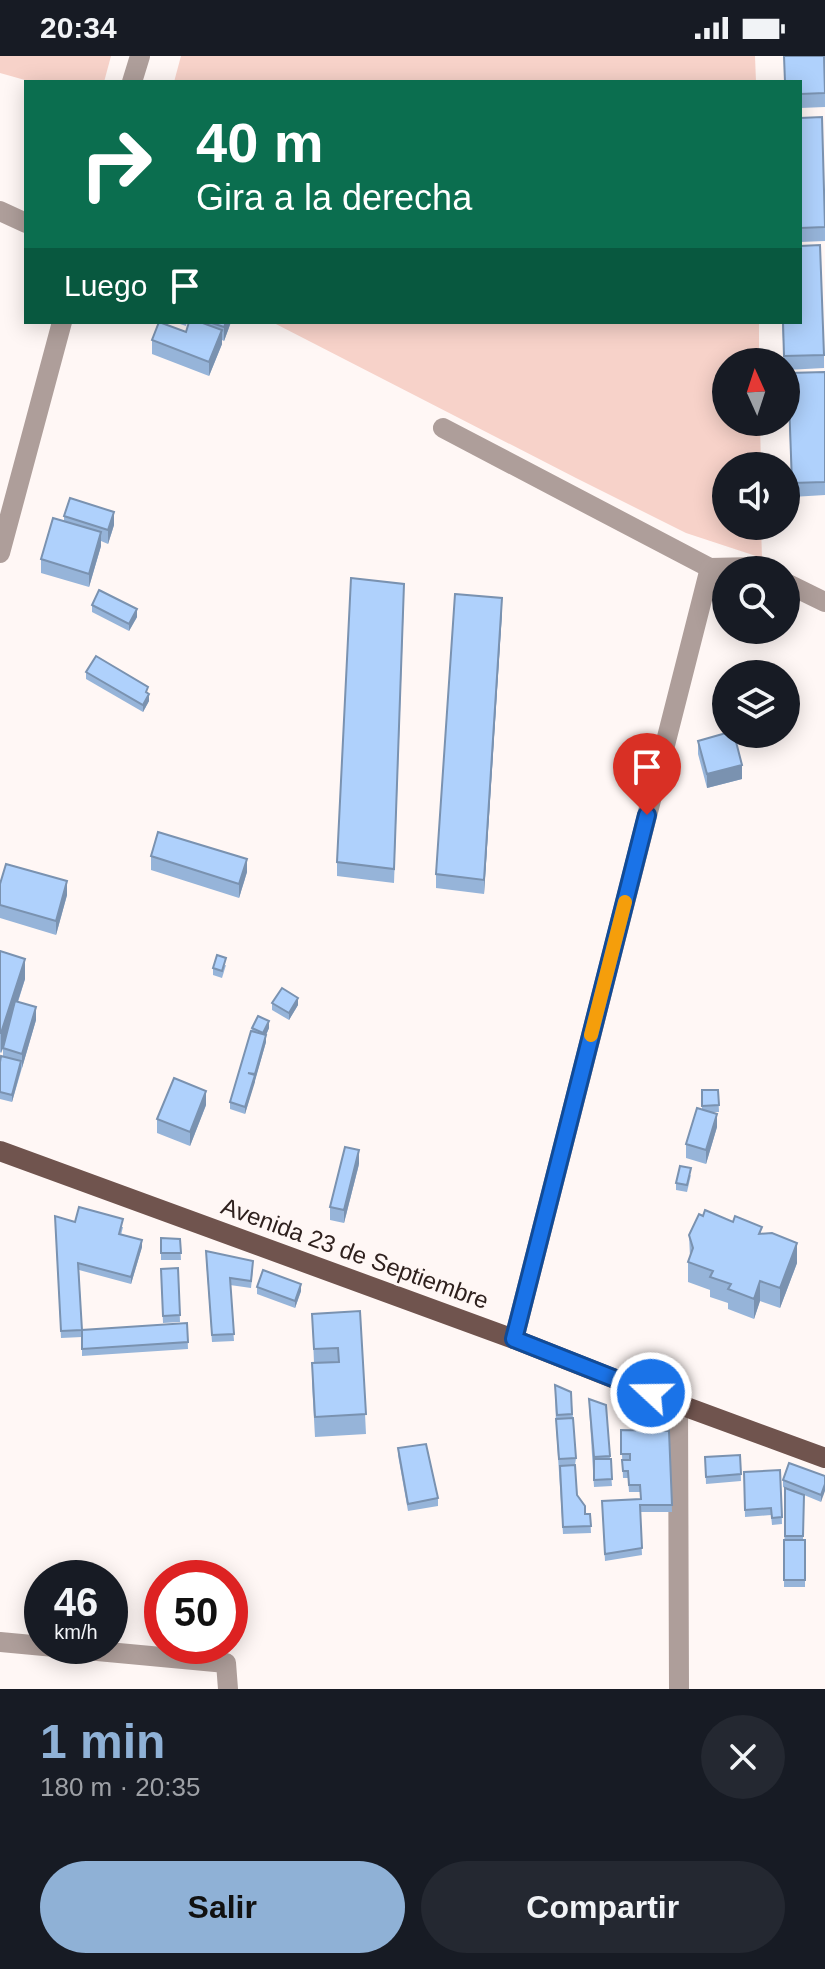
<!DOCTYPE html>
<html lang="es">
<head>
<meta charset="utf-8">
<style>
	body { margin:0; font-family:Helvetica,sans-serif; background:#242831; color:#f1f3f6; height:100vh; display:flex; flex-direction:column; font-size:30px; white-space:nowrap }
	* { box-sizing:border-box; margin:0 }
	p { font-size:26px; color:#9ea1a6 }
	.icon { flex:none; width:44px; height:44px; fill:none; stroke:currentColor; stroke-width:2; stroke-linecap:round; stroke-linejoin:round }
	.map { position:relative; height:1633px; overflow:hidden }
	.details { display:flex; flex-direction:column; background:#171b24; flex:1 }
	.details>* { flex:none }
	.guide { position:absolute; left:24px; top:24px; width:778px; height:244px; border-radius:0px; box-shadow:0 4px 20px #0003; background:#0b6e4f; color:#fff; overflow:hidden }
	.needle { width:52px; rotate:357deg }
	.fabs { position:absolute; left:712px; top:292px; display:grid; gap:16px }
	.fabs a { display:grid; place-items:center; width:88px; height:88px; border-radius:50%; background:#171b24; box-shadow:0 4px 20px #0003; font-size:40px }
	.speed { position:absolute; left:24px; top:1504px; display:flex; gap:16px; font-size:40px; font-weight:700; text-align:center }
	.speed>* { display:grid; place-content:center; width:104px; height:104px; border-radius:50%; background:#171b24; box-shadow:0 4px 20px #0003; line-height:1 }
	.speed small { font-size:20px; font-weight:400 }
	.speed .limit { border:12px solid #d22; background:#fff; color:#111 }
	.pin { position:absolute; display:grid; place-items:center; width:68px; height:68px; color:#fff; margin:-82px -34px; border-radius:50% 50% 50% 0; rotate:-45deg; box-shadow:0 0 8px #0007 }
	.pin .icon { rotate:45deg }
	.me { position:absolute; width:88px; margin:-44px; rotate:291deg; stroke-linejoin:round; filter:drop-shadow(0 0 6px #0008) }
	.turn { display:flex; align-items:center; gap:28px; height:168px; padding:0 40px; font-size:36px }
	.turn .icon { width:104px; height:104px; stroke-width:2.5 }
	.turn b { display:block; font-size:56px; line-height:68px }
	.then { display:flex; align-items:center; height:76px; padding:0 40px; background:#0003; gap:16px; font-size:30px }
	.round { display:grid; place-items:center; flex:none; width:84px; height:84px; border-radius:42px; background:#242831 }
	.overview { display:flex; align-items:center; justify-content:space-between; height:136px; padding:0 40px }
	h1 { font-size:48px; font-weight:600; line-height:60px; color:#8fb1d6 }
	.primary-button { display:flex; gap:16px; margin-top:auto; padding:16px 40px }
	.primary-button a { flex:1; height:92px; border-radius:48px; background:#8fb1d6; color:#111; font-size:32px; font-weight:600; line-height:92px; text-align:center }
	.primary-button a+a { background:#242831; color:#f1f3f6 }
	.status { display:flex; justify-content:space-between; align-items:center; height:56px; padding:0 40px; background:#171b24; direction:ltr }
	.status svg { height:22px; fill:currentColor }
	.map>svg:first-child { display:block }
	.green { fill:#f7d2c9 }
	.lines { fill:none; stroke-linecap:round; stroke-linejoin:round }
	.minor { stroke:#ae9e9a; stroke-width:20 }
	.major { stroke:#70544e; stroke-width:20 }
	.wall { fill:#96b4d9 }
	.shaded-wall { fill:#7a92b0 }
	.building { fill:#afd1fc; stroke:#7a92b0; stroke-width:2 }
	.route-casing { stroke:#114b97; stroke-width:20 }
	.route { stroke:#1a73e8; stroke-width:14 }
	.slow { stroke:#f59e0b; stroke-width:14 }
	.labels { text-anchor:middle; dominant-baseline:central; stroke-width:6; stroke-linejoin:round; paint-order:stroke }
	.street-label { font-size:24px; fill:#2f211e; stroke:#fff7f5 }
</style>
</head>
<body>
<div class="status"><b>20:34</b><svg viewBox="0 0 49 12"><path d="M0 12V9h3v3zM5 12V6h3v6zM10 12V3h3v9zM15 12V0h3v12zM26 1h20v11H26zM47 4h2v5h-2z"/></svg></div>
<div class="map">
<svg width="825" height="1633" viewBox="0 0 825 1633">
	<rect width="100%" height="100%" fill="#fff7f5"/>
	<g class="green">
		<path d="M0 0H111L104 26H32L0 17Z"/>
		<path d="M181 0H755L756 26H174Z"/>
		<path d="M272 266H759V306H726V366H760L761 410H726V470H761L762 502 686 477 576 422Z"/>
	</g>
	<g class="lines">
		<g class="minor">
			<path d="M132 26 140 0"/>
			<path d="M0 155 26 167"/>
			<path d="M443 372 710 512 754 511 759 514"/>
			<path d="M0 497 62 266"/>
			<path d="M786 527 825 546"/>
			<path d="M514 1283 710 512"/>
			<path d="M678 1348 679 1633"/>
			<path d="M0 1586 226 1607 228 1633"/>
		</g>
		<path class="major" d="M0 1095 514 1283 678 1348 825 1402"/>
	</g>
	<g class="wall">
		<path d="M825 23V51L800 52V26Z"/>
		<path d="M800 62 825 135V185L800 186Z"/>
		<path d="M174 266H187L186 270Z"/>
		<path d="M189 266H231L224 285 222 284V288L209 320 152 298V284L186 276Z"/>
		<path d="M782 266 824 299V312L786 314V306H784Z"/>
		<path d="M825 316V439L792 441 788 331Z"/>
		<path d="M64 460 114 469 108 488 101 485V490L89 531 41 517V503L64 465Z"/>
		<path d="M404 542 394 827 337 820V806Z"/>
		<path d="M92 549 137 561 129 575 92 556Z"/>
		<path d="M502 556 484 838 436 832V818Z"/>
		<path d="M86 616 148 637 149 645 143 656 86 623Z"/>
		<path d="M698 685 742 723 707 732 698 698Z"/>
		<path d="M151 800 247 816 239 842 151 814Z"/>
		<path d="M0 828 67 839 56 879 0 862Z"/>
		<path d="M0 895 25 923 18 946 36 964 12 1046 0 1043V1006L3 1000V993L1 997 0 996Z"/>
		<path d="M226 909 222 922 213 919V912Z"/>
		<path d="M272 947 298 949 289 964 272 954Z"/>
		<path d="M252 972H269L266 979V986L245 1058 230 1053V1046Z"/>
		<path d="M702 1034H718L719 1056H712L717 1071 706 1108 686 1102V1088L702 1054Z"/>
		<path d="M206 1049 190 1090 157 1077V1063Z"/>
		<path d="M359 1108 344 1167 330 1164V1151Z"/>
		<path d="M691 1119 687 1136 676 1134V1127Z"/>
		<path d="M75 1166 123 1171 121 1179 142 1191 131 1228 79 1214 82 1274 187 1267 188 1293 82 1300V1281L61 1282 55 1167Z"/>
		<path d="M762 1178 797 1207 780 1252 760 1245 754 1263 728 1253V1247L710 1241V1234L688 1226V1206L690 1201 689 1179Z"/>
		<path d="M161 1182 180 1183 181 1204H161Z"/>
		<path d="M206 1202 253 1212 251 1232 230 1229 234 1285 212 1286Z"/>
		<path d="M178 1212 180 1266 163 1267 161 1213Z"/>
		<path d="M257 1231 301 1235 295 1252 257 1238Z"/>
		<path d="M360 1255 366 1378 315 1381 312 1327V1307H314L312 1258Z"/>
		<path d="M555 1329 571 1336 576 1402 575 1409 577 1439 585 1458H590L591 1477 563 1478 556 1370Z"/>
		<path d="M606 1349 612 1430 594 1431 589 1350Z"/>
		<path d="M621 1374 669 1375 672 1456H640L642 1499 605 1505 602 1445 641 1443 640 1436H629L628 1422H623Z"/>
		<path d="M398 1392 438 1442V1450L408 1455 398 1399Z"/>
		<path d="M740 1399 741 1425 706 1428 705 1401Z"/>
		<path d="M780 1414 782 1468 772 1469 771 1459 745 1461 744 1416Z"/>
		<path d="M825 1420 821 1446 804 1439 803 1484H805V1531H784L785 1432 783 1431V1424Z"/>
	</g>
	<g class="shaded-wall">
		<path d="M226 266H231L224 285V271Z"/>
		<path d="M222 274V288L209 320V306Z"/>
		<path d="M114 456V469L108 488V474Z"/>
		<path d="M101 476V490L89 531V518Z"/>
		<path d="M502 542V556L484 838V824Z"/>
		<path d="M137 553V561L129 575V568Z"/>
		<path d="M149 638V645L143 656V649Z"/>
		<path d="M742 709V723L707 732V718Z"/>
		<path d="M247 803V816L239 842V828Z"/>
		<path d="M67 825V839L56 879V865Z"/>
		<path d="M25 903V923L1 997V977Z"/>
		<path d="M298 942V949L289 964V957Z"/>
		<path d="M36 951V964L22 1012V998Z"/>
		<path d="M269 965V972L266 979V986L255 1025V1018L263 984V977Z"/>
		<path d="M21 1005V1013L12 1046V1039Z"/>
		<path d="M255 1019V1026L245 1058V1051Z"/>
		<path d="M206 1035V1049L190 1090V1076Z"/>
		<path d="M717 1058V1071L706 1108V1094Z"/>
		<path d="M359 1094V1108L344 1167V1154Z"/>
		<path d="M142 1184V1191L131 1228V1221Z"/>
		<path d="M797 1187V1207L780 1252V1232Z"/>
		<path d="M760 1225V1245L754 1263V1243Z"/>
		<path d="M301 1228V1235L295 1252V1245Z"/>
		<path d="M825 1428V1435L821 1446V1439Z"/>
	</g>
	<g class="building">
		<path d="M784 0H824L825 37 800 38V26H785Z"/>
		<path d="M822 61 825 171 800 172V62Z"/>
		<path d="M820 189 824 299 784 300 783 266H800V190Z"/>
		<path d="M159 266 186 276 189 266H200L222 274 209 306 152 284Z"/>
		<path d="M209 266H226L224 271Z"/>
		<path d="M825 316V426L792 427 788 317Z"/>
		<path d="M70 442 114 456 108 474 64 460Z"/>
		<path d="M53 462 101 476 89 518 41 503Z"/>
		<path d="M351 522 404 528 394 813 337 806Z"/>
		<path d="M99 534 137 553 129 568 92 549Z"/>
		<path d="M455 538 502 542 484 824 436 818Z"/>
		<path d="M96 600 148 631 146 636 149 638 143 649 86 616Z"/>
		<path d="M726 677 734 678 742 709 707 718 698 685Z"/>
		<path d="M158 776 247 803 239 828 151 800Z"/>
		<path d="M6 808 67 825 56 865 0 849V828Z"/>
		<path d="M0 895 25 903 1 977H0Z"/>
		<path d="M217 899 226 902 222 915 213 912Z"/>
		<path d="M282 932 298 942 289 957 272 947Z"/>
		<path d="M15 945 36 951 22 998 3 992Z"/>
		<path d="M258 960 269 965 263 977 252 972Z"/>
		<path d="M251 975 266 979 255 1018 248 1017 255 1019 245 1051 230 1046Z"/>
		<path d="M1 1000 21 1005 12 1039 0 1036V1006Z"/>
		<path d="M174 1022 206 1035 190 1076 157 1063Z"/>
		<path d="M702 1034H718L719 1049 702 1050Z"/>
		<path d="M697 1052 717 1058 706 1094 686 1088Z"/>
		<path d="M345 1091 359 1094 344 1154 330 1151Z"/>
		<path d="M680 1110 691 1112 687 1129 676 1127Z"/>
		<path d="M79 1151 123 1163 119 1178 142 1184 131 1221 78 1207 82 1274 61 1275 55 1160 75 1166Z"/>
		<path d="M705 1154 733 1166 735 1160 762 1171 759 1178 772 1177 797 1187 780 1232 760 1225 754 1243 728 1233 731 1228 710 1221 713 1215 688 1206 693 1192 689 1179 699 1158 703 1160Z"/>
		<path d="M161 1182 180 1183 181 1197H161Z"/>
		<path d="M206 1195 253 1205 251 1225 230 1222 234 1278 212 1279Z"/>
		<path d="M178 1212 180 1259 163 1260 161 1213Z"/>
		<path d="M263 1214 301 1228 295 1245 257 1231Z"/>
		<path d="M360 1255 366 1358 315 1361 312 1307 339 1306 338 1292 314 1293 312 1258Z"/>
		<path d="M187 1267 188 1286 82 1293V1274Z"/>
		<path d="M555 1329 571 1336 572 1358 557 1359Z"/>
		<path d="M589 1343 606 1349 610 1400 594 1401Z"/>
		<path d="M573 1362 576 1402 559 1403 556 1363Z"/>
		<path d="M621 1374 669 1375 672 1449H640L642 1492 605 1498 602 1445 641 1443 640 1429H629L628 1415H623L622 1404H630V1398H621Z"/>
		<path d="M426 1388 438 1442 408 1448 398 1392Z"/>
		<path d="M740 1399 741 1418 706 1421 705 1401Z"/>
		<path d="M594 1403H611L612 1423 594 1424Z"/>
		<path d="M789 1407 825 1420V1428L821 1439 783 1424Z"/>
		<path d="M575 1409 577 1439 585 1450V1458H590L591 1470 563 1471 560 1410Z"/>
		<path d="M780 1414 782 1461 772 1462 771 1452 745 1454 744 1416Z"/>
		<path d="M785 1432 804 1439 803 1480H785Z"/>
		<rect x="784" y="1484" width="21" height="40"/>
	</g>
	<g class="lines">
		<g class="route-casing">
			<path id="route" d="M647 759 514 1283 651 1337"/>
		</g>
		<use href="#route" class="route"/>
		<path class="slow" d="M591 979 625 846"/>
	</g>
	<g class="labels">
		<g class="street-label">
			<text transform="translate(355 1197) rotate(20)">Avenida 23 de Septiembre</text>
		</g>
	</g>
</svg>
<div class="fabs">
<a><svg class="needle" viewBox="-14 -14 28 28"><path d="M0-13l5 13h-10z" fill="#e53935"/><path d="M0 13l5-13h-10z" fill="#9ea1a6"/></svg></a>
<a><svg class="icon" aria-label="sound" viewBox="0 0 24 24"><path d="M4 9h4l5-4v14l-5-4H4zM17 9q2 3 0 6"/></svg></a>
<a><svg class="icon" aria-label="search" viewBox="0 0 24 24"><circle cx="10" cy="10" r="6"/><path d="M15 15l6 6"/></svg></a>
<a><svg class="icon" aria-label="layers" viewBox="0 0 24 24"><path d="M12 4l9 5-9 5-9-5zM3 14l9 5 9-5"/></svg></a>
</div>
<div class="speed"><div>46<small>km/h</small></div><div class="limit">50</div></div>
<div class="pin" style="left:647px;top:759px;background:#d93025"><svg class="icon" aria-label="arrive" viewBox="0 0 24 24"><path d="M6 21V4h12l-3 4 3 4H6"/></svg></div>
<svg class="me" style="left:651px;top:1337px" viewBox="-20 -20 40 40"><circle r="17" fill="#1a73e8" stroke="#fff" stroke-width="3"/><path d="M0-11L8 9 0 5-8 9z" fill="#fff"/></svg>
<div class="guide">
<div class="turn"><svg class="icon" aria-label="right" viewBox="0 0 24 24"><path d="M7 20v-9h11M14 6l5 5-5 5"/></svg><div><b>40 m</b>Gira a la derecha</div></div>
<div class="then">Luego<svg class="icon" aria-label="arrive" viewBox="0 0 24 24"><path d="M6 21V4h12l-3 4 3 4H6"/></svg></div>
</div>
</div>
<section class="details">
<div class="overview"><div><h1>1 min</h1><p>180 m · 20:35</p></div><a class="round"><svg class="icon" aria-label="close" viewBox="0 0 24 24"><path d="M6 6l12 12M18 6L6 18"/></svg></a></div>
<div class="primary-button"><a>Salir</a><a>Compartir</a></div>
</section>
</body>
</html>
